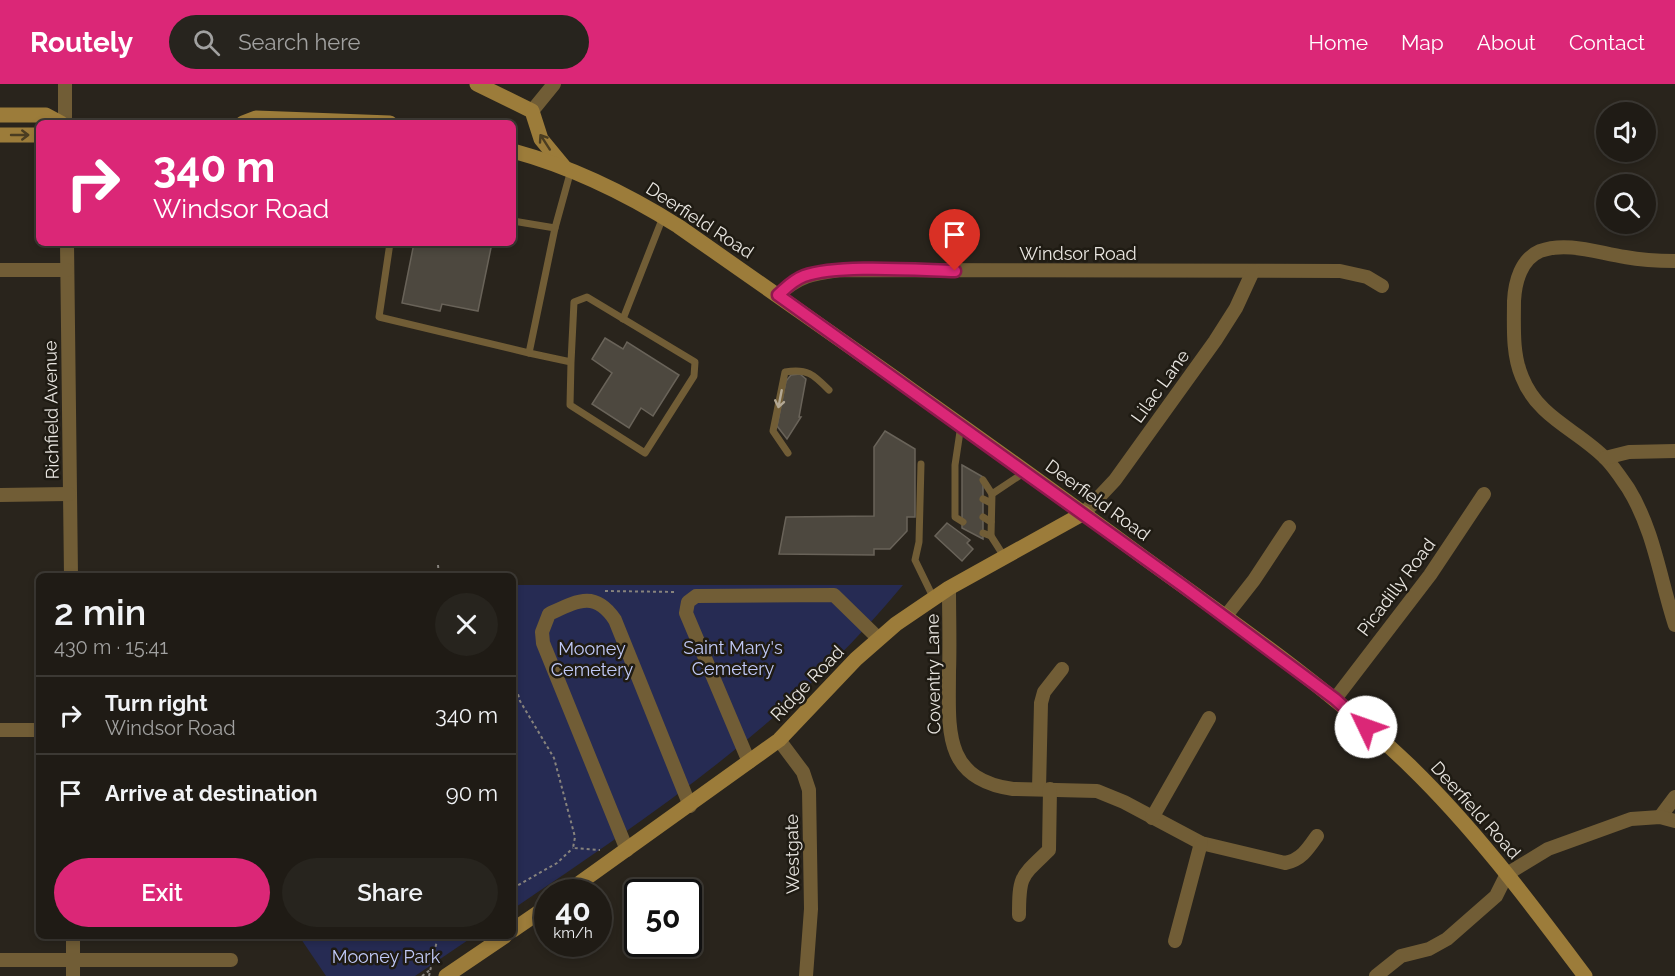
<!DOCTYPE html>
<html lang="en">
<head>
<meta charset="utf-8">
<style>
	body { margin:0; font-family:Raleway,sans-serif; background:#27241e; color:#f1f3f6; height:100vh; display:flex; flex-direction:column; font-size:22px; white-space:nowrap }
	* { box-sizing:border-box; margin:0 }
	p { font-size:20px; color:#a1a1a0 }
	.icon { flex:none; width:33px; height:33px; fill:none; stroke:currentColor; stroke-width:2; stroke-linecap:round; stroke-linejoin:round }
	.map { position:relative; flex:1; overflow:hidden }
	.side { position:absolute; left:36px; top:489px; width:480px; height:366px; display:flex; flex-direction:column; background:#1f1b15; border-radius:9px; box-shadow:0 3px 9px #0003,0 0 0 2px #3c3934 }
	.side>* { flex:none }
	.top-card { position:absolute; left:36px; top:36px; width:480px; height:126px; border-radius:9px; box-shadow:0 3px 9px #0003,0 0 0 2px #3c3934; background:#db2777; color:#fff; overflow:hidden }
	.controls { position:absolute; left:1596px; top:18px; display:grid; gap:12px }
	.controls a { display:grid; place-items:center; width:60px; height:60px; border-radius:50%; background:#1f1b15; box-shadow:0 3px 9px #0003,0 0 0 2px #3c3934; font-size:30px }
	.speed { position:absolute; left:534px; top:795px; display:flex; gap:12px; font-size:30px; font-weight:700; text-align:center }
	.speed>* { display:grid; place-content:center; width:78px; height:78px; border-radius:50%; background:#1f1b15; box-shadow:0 3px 9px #0003,0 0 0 2px #3c3934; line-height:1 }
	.speed small { font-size:15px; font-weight:400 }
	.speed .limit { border:3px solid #111; border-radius:9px; background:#fff; color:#111 }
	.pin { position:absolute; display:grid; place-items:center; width:51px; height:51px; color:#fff; margin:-62px -26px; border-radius:50% 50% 50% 0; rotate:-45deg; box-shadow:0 0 6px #0007 }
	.pin .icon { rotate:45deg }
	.me { position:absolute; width:66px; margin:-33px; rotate:312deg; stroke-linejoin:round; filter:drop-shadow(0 0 4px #0008) }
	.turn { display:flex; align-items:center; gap:21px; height:126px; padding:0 18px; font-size:27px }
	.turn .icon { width:78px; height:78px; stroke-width:2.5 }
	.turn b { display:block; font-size:42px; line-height:51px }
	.round { display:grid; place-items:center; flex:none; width:63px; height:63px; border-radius:32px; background:#27241e }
	.overview { display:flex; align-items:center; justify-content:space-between; height:102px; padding:0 18px }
	h1 { font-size:36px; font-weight:600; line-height:45px }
	.primary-button { display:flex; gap:12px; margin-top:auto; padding:12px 18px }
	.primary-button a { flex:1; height:69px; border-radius:36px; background:#db2777; color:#fff; font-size:24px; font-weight:600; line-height:69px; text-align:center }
	.primary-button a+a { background:#27241e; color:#f1f3f6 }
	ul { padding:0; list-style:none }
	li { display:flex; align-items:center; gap:18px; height:78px; padding:0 18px; border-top:2px solid #3c3934 }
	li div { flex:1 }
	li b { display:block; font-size:22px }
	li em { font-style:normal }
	header { display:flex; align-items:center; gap:36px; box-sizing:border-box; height:84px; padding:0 30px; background:#db2777; color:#fff }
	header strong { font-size:28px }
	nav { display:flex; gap:33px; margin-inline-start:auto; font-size:21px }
	.search { width:420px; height:54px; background:#27241e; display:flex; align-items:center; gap:15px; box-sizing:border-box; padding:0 21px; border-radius:33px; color:#a1a1a0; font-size:22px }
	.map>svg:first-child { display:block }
	.green { fill:#262b53 }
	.building { fill:#4d483f; stroke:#696359; stroke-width:1.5 }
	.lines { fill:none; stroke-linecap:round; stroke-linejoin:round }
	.path { stroke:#87837d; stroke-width:2; stroke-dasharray:3 3; stroke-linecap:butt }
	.lane { stroke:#715d36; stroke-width:7 }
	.street { stroke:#715d36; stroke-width:14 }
	.secondary { stroke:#9c7c3a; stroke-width:15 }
	.oneway { stroke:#4b3d21 }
	.oneway2 { stroke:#b3a894 }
	.route-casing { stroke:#8e194d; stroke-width:15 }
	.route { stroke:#db2777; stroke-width:10 }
	.labels { text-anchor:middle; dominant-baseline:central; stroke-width:5; stroke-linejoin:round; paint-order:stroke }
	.street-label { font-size:18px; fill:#e9e6e1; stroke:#1f1b13 }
	.park-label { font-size:18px; fill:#c0c9f7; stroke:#1f1b13 }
</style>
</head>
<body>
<header>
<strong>Routely</strong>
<div class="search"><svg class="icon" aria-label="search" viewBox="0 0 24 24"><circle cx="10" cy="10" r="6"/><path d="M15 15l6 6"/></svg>Search here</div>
<nav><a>Home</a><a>Map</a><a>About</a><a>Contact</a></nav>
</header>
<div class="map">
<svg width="1675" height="892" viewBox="0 0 1675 892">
	<rect width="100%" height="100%" fill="#29241c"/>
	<g class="green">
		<path d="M513 501H903C789 639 659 726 513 825Z"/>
		<path d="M299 852H474L415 892H326Z"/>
	</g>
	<g class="building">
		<path d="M414 159H492L478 227 442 220 440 227 402 219Z"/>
		<path d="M605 254 623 265 627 258 679 291 653 332 641 324 629 344 592 320 612 289 592 275Z"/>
		<path d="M800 290 806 295 799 333H801L787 355 777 342 786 297 791 291Z"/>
		<path d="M885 347 915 365V433H907V447L890 465H874V471L779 470 786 433 874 432V363Z"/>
		<path d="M962 381 983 393V455L962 444Z"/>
		<path d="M947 439 970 456 967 459 973 465 962 477 935 452Z"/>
	</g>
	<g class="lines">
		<g class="path">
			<path d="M438 481 439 492"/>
			<path d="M605 507 677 508"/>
			<path d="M513 593 520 617 554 674 575 753 573 764 600 766"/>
			<path d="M513 804 557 779 573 764"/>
			<path d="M422 892 430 886"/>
			<path d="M429 892 438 852"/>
		</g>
		<g class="lane">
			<path d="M513 137 555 144"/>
			<path d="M390 159 379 233 529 269 555 144 571 86"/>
			<path d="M623 235 663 133"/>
			<path d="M529 269 571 278 570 321 645 369 694 292 695 278 587 213 574 218 571 278"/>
			<path d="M961 341 955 381V433L963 438"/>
			<path d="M788 369 773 347 785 288C808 284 814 291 829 306"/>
			<path d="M921 380 919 458 915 476 934 515"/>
			<path d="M983 396 992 410"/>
			<path d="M983 415 991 419"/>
			<path d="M983 433 991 438"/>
			<path d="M983 449 991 452 1005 474"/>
			<path d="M991 452 992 410 1025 388"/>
		</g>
		<g class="street">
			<path d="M65 0V39"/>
			<path d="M532 27 554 0"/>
			<path d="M67 159 71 492"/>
			<path d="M1675 177C1658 177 1641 176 1625 173 1598 169 1567 157 1540 167 1521 175 1515 198 1514 217 1514 242 1512 270 1522 293 1538 334 1578 346 1606 375 1614 383 1621 394 1628 404 1654 446 1660 495 1675 541"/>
			<path d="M0 186H67"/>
			<path d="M778 211C801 191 812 190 841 186L1340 187 1367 193 1382 202"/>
			<path d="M1605 374 1629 368 1675 367"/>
			<path d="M0 411 69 410"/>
			<path d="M1084 429 1115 396 1215 257 1236 224 1253 187"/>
			<path d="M949 504C949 532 950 560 949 588 949 645 942 695 1013 705L1097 707 1124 718 1201 759 1285 779C1301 776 1308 765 1317 752"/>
			<path d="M1225 533 1254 496 1289 443"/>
			<path d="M1335 615 1430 491 1484 410"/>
			<path d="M0 646H39"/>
			<path d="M779 656 803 688 809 706 811 825 806 892"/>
			<path d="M749 678 686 529 688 518 696 512 834 511 878 554"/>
			<path d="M1039 705 1041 619 1044 608 1062 585"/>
			<path d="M1660 733 1675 713"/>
			<path d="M1152 734 1209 634"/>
			<path d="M627 766 543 559 542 548 549 530C577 517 595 506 615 536L690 722"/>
			<path d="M1019 831C1019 791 1021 793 1049 766L1050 705"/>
			<path d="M73 852V892"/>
			<path d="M1175 857 1201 759"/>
			<path d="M0 876H231"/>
			<path d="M1376 892 1401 872 1429 865 1447 855 1496 812 1507 790 1548 765 1631 735 1660 733 1675 737"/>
		</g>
		<g class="secondary">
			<path d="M477 0 532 27 541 55 565 84"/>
			<path d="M0 31H46L61 39"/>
			<path d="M243 39 256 34 390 39"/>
			<path d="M0 51H39"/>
			<path d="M513 67C572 83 627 110 678 142 834 251 990 360 1143 473 1234 539 1329 604 1410 682 1476 746 1530 819 1585 892"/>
			<path d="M567 808 779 656 856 575 896 540 949 504 1084 429"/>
			<path d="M513 846 548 822"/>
			<path d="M446 892 505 852"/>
		</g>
	</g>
	<defs><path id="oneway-shaft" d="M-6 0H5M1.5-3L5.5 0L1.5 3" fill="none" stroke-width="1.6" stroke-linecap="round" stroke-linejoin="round" transform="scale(1.5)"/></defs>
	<g class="oneway">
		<use href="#oneway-shaft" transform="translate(20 51)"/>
		<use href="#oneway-shaft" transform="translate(545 58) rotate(-123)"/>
	</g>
	<use class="oneway2" href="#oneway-shaft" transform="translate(780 315) rotate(101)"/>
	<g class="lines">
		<g class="route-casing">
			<path id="route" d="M955 187C917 186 837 180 804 192 793 196 786 204 778 211L1183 502 1335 615 1366 643"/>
		</g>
		<use href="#route" class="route"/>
	</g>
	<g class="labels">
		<g class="street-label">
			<text transform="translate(700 136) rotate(33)">Deerfield Road</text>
			<text x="1078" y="169">Windsor Road</text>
			<text transform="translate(1160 302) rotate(-54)">Lilac Lane</text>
			<text transform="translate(51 326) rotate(-91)">Richfield Avenue</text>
			<text transform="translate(1098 416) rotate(36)">Deerfield Road</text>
			<text transform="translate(1396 503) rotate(-53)">Picadilly Road</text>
			<text transform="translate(933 590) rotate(-91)">Coventry Lane</text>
			<text transform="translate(807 599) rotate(-46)">Ridge Road</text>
			<text transform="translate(1476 726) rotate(48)">Deerfield Road</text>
			<text transform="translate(792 770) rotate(-91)">Westgate</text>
		</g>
		<g class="park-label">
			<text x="733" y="563">Saint Mary's<tspan x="733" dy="21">Cemetery</tspan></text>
			<text x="592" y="564">Mooney<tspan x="592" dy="21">Cemetery</tspan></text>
			<text x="386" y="872">Mooney Park</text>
		</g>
	</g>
</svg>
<div class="controls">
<a><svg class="icon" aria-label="sound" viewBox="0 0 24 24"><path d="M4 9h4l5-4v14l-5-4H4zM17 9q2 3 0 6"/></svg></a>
<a><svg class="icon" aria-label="search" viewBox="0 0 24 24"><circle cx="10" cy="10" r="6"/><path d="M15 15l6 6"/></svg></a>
</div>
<div class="speed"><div>40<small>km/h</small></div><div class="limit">50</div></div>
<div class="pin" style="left:955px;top:187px;background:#d93025"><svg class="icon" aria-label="arrive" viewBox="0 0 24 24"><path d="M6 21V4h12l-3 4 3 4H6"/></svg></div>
<svg class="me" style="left:1366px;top:643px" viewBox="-20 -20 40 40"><circle r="19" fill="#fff"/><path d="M0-13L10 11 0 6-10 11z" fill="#db2777"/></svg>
<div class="top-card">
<div class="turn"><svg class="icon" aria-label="right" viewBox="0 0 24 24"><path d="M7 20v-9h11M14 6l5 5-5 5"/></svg><div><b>340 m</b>Windsor Road</div></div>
</div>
<section class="side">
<div class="overview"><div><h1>2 min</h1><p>430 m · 15:41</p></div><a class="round"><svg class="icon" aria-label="close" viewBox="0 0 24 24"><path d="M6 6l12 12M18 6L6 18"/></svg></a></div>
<ul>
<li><svg class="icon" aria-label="right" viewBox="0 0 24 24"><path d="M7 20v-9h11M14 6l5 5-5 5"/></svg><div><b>Turn right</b><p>Windsor Road</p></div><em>340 m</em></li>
<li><svg class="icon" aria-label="arrive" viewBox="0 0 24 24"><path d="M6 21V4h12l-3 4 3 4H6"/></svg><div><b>Arrive at destination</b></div><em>90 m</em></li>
</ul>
<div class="primary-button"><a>Exit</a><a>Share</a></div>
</section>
</div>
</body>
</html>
